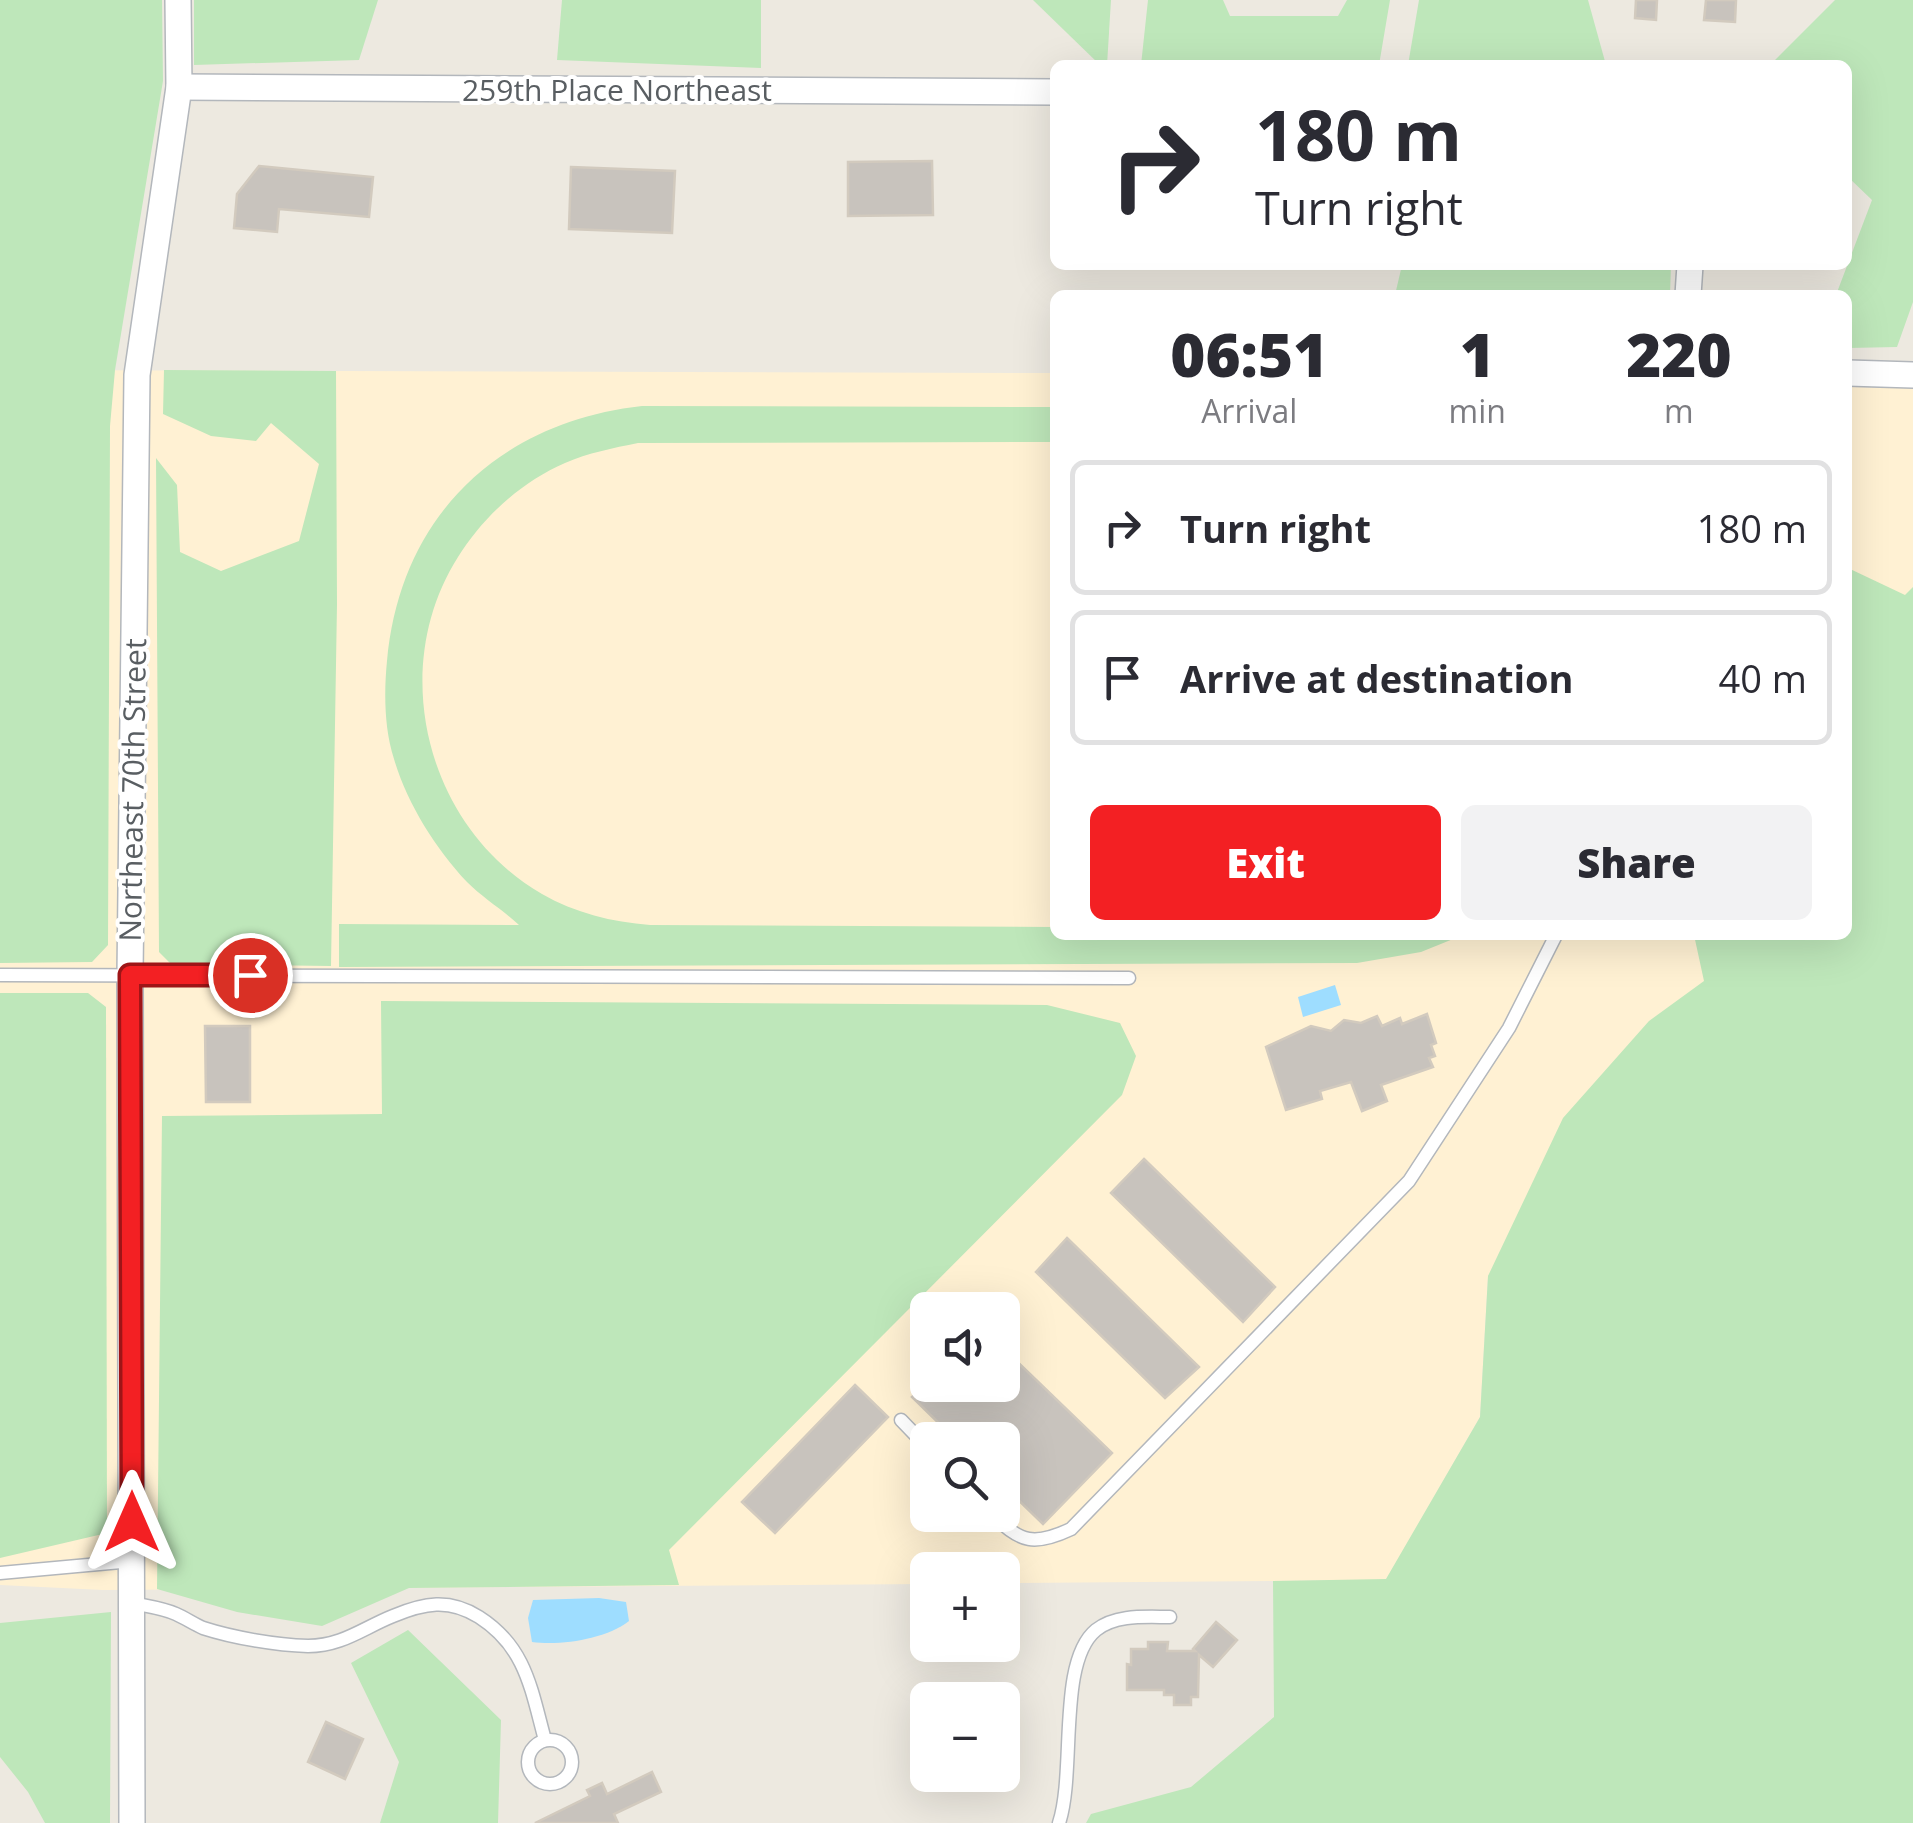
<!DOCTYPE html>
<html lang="en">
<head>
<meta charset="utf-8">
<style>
	body { margin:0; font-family:"Open Sans",sans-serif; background:#f2f2f3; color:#2b2b33; height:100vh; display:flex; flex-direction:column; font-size:38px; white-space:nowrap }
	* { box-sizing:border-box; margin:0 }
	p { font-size:32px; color:#7c7c81 }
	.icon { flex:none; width:55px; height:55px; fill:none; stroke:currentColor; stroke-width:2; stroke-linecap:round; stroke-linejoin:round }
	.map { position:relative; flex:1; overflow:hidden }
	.sheet { position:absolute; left:1050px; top:290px; width:802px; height:650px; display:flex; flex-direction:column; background:#fff; border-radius:15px; box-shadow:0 10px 40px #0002 }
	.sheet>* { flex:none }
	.hud { position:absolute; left:1050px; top:60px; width:802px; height:210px; border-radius:15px; box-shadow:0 10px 40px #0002; background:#fff; color:#2b2b33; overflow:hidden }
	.fabs { position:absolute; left:910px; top:1292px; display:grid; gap:20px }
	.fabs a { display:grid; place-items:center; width:110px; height:110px; border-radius:15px; background:#fff; box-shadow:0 10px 40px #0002; font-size:50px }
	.pin { position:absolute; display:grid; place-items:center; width:85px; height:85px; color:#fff; margin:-42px; border:5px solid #fff; border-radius:50%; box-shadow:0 2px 10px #0007 }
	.me { position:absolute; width:110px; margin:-55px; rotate:0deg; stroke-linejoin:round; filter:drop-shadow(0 0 8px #0008) }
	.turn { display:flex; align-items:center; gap:35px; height:210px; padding:0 40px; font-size:45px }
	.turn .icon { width:130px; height:130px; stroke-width:2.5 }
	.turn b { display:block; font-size:70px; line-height:85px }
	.eta { display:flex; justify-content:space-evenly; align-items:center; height:170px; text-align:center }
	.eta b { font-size:60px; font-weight:800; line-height:70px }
	.primary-button { display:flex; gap:20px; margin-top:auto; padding:20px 40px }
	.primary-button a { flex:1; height:115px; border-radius:15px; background:#f32023; color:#fff; font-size:40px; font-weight:800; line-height:115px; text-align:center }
	.primary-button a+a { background:#f2f2f3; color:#2b2b33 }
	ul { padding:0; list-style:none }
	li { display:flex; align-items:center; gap:30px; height:135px; margin:0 20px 15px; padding:0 20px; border:5px solid #e1e1e2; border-radius:15px }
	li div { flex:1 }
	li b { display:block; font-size:38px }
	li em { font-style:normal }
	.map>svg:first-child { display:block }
	.commercial { fill:#fff1d3; fill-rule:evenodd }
	.green { fill:#bee7ba }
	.water { fill:#9eddff }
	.building { fill:#c8c3bd; stroke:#d2cabe; stroke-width:2.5 }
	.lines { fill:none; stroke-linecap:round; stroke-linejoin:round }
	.lane-casing { stroke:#b3b7bc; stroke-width:15 }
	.street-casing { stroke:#b3b7bc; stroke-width:28 }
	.lane { stroke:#fff; stroke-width:12 }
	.street { stroke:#fff; stroke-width:25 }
	.route-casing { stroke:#9e1517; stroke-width:25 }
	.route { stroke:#f32023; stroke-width:18 }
	.labels { text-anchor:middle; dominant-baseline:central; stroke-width:8; stroke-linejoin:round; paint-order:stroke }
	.street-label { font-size:30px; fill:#595e62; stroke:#fff }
</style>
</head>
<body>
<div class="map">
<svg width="1913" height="1823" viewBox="0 0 1913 1823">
	<rect width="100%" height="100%" fill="#ede9e0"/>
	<g class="commercial">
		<path d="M0 370 1055 373V935H1770L1488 1276 1480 1417 1386 1580 1003 1583 1002 1570H928L927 1584 103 1590 0 1585ZM928 1310H1002V1385H928ZM928 1440H1002V1515H928Z"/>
		<path d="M1848 387 1913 388V834L1848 880Z"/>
	</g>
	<g class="green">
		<path d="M0 0H162L163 81 115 370 110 426 108 945 92 962 0 963Z"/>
		<path d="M194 0H378L359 60 194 65Z"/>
		<path d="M562 0H761V68L557 60Z"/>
		<path d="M1033 0H1111L1107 65H1100Z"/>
		<path d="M1148 0H1223L1230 16H1338L1347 0H1390L1379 65H1141Z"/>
		<path d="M1419 0H1588L1606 65H1408Z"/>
		<path d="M1835 0H1913V302L1897 347 1848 348V295H1836L1872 200 1848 177V65H1770Z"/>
		<path d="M1402 265H1671L1670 295H1395Z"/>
		<path d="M164 370 336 371 337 604 331 966 171 964 159 952 156 458 177 485 180 552 221 571 299 541 319 464 271 423 256 441 211 436 163 414Z"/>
		<path d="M642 406 1055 407V442L638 443C613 448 588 453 565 463 521 482 483 517 458 557 387 669 426 827 542 894 575 913 612 922 650 925L1055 927V935H1463L1421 952 1357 963 339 967V924L519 925C503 910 483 898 467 882 435 848 407 803 394 759 384 728 384 692 387 661 400 516 499 422 642 406Z"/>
		<path d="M1848 568 1905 595 1913 587V1823H1086L1091 1814 1191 1787 1274 1717 1273 1581 1386 1579 1480 1417 1488 1276 1563 1118 1649 1021 1704 981 1694 935H1848Z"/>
		<path d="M0 993H88L106 1007 107 1533 0 1558Z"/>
		<path d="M381 1001 1047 1005 1120 1023 1136 1056 1122 1095 669 1550 679 1585 409 1588 322 1626 237 1612 157 1589 162 1116 382 1114Z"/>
		<path d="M111 1612 110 1823H45L28 1792 0 1757V1623Z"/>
		<path d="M408 1630 501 1720 498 1823H380L399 1762 351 1663Z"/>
	</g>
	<g class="water">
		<path d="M1335 985 1341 1005 1303 1017 1298 997Z"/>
		<path d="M599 1598 626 1602 629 1621C606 1639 561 1646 532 1642L528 1618 533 1600Z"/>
	</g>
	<g class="building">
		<path d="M1636 0H1657L1656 20 1635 18Z"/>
		<path d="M1706 0H1736L1735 22 1704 20Z"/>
		<path d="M932 161 933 215 848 216V162Z"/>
		<path d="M259 166 373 177 369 217 279 209 277 232 234 228 237 194Z"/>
		<path d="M571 167 675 171 672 233 569 229Z"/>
		<path d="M1427 1014 1436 1043 1431 1045 1435 1056 1429 1058 1433 1067 1381 1085 1387 1101 1362 1111 1351 1082 1320 1091 1322 1099 1286 1110 1266 1047 1311 1026 1331 1031 1344 1020 1361 1023 1377 1016 1382 1026 1400 1018 1402 1024Z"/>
		<path d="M205 1026H250V1102H206Z"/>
		<path d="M1144 1159 1275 1287 1243 1322 1111 1193Z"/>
		<path d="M1067 1238 1199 1367 1165 1398 1036 1272Z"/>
		<path d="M1002 1347 1112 1453 1043 1524 1002 1484V1440H956L912 1397 924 1385H1002Z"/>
		<path d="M855 1385 888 1417 775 1533 742 1502Z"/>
		<path d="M1216 1622 1237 1640 1213 1667 1199 1655 1198 1697H1191V1705H1174V1695H1164V1690H1127V1664L1131 1665V1649H1148V1642H1168L1167 1651H1195L1193 1649Z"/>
		<path d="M326 1722 363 1739 345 1779 308 1762Z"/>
		<path d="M652 1772 661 1792 614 1814 618 1823H535L590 1796 587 1790 602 1783 607 1794Z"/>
	</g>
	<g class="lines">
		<g class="lane-casing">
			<g id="lane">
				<path d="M0 975 1129 978"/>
				<path d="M901 1420 928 1448"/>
				<path d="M993 1515C1020 1543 1035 1546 1071 1529L1409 1181 1509 1028 1556 935"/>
				<path d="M0 1573 132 1561"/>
				<path d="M132 1603C146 1606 163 1608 176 1614 185 1618 194 1624 203 1628 234 1638 276 1645 308 1646 342 1646 363 1628 393 1616 424 1603 449 1598 479 1617 526 1647 531 1689 545 1740"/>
				<circle cx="550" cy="1762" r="22"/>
				<path d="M1059 1823C1076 1772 1057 1662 1096 1630 1116 1614 1146 1617 1170 1617"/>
			</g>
		</g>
		<g class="street-casing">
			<g id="street">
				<path d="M179 87 1055 92"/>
				<path d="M1688 295 1690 265"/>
				<path d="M1848 373 1913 375"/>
				<path d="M132 1823 130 975 137 375 179 87 178 0"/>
			</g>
		</g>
		<use href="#lane" class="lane"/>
		<use href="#street" class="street"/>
	</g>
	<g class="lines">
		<g class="route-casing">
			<path id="route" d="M132 1522 130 975H250"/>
		</g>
		<use href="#route" class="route"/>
	</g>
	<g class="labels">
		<g class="street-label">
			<text x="617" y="89">259th Place Northeast</text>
			<text transform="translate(132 790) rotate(-89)">Northeast 70th Street</text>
		</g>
	</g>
</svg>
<div class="fabs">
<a><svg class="icon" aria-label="sound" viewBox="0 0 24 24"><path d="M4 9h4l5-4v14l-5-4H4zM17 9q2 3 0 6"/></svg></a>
<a><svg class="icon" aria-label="search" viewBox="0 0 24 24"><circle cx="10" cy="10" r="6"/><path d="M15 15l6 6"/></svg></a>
<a>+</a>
<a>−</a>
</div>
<div class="pin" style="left:250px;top:975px;background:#d93025"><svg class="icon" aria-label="arrive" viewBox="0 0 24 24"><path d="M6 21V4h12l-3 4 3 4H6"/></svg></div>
<svg class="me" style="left:132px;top:1522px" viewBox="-20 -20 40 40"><path d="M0-17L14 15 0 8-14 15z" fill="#f32023" stroke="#fff" stroke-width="4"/></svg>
<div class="hud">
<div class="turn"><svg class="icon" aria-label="right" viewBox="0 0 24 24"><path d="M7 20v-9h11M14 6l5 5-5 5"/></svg><div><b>180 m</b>Turn right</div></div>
</div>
<section class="sheet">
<div class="eta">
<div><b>06:51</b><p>Arrival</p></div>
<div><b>1</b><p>min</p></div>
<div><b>220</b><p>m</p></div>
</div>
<ul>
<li><svg class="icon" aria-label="right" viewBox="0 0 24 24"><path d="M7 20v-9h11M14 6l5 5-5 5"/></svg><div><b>Turn right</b></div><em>180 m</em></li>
<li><svg class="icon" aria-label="arrive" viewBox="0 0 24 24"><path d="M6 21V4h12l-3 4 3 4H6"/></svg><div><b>Arrive at destination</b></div><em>40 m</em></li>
</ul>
<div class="primary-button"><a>Exit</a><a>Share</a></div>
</section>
</div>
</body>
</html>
